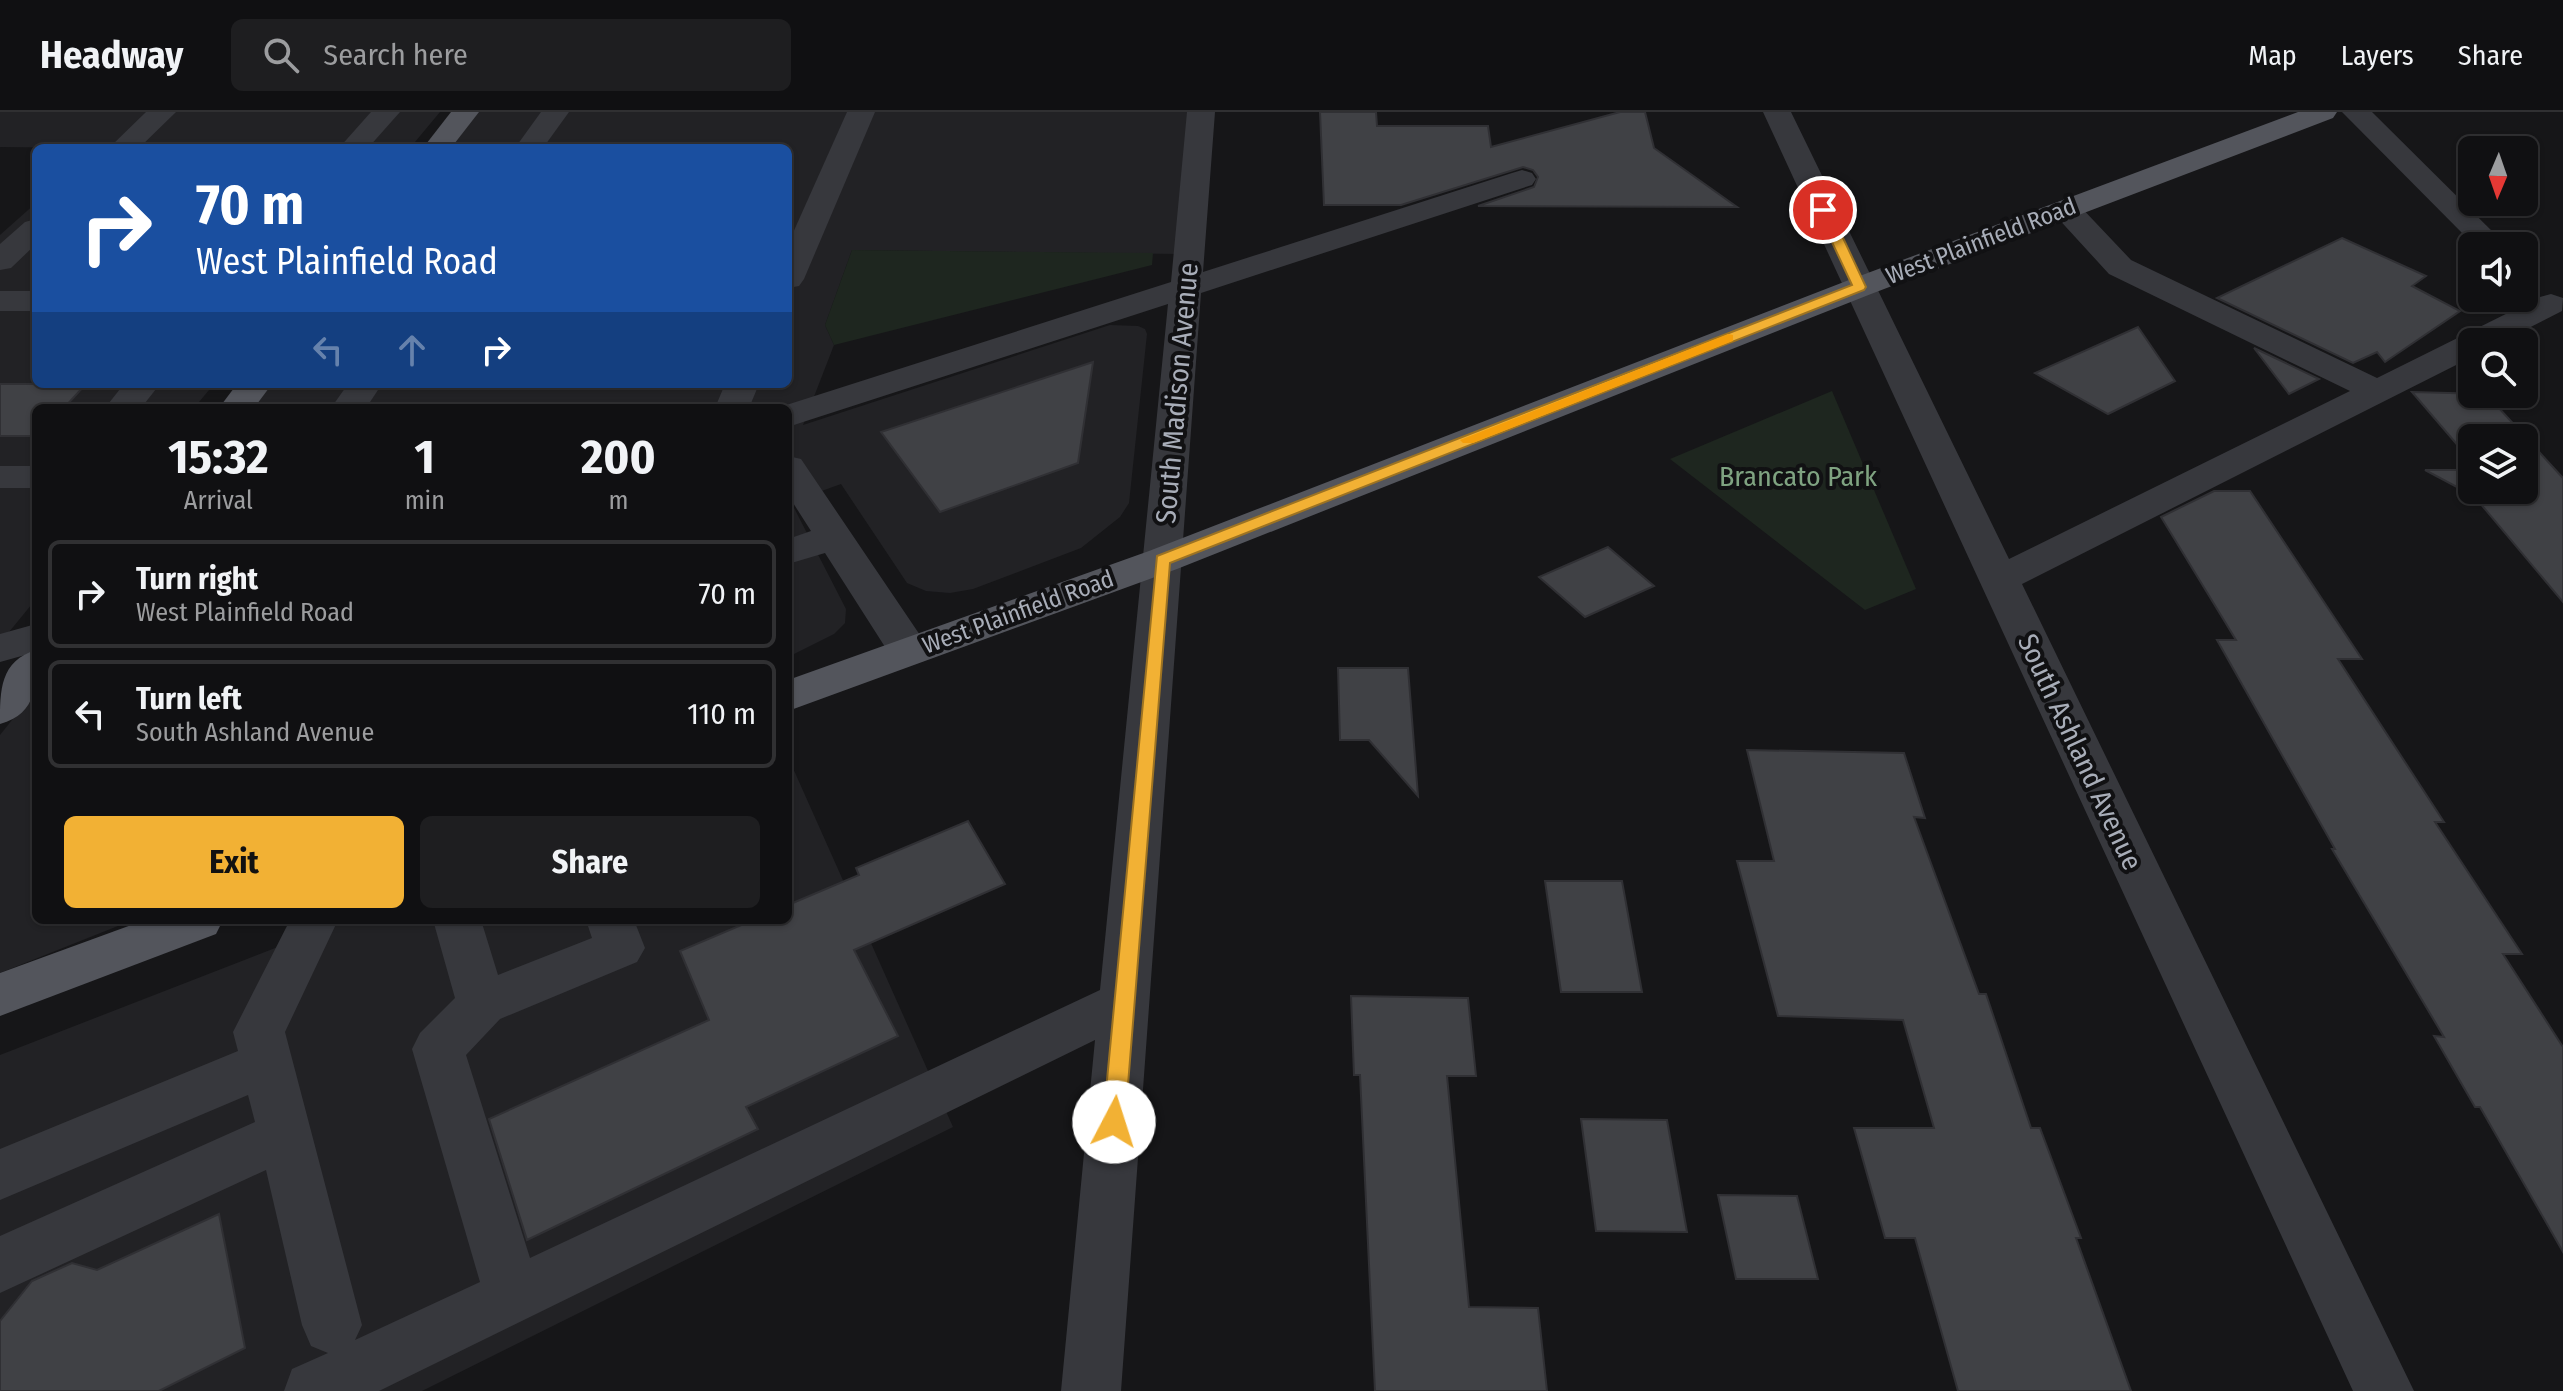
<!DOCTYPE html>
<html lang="en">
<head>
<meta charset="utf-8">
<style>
	body { margin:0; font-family:"Fira Sans Condensed",sans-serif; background:#1e1e20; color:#f1f3f6; height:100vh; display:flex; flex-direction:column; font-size:30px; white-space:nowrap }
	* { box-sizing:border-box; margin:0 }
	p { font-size:26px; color:#9c9d9f }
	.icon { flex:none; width:44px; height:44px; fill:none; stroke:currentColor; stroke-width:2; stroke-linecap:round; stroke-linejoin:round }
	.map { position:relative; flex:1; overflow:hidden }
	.details { position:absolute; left:32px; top:292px; width:760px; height:520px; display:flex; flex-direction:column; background:#101012; border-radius:12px; box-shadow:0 2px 6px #0004,0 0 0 2px #303032 }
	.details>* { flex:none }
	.banner { position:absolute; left:32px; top:32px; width:760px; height:244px; border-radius:12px; box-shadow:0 2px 6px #0004,0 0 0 2px #303032; background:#1a4fa0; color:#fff; overflow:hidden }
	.needle { width:52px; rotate:182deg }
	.controls { position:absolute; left:2458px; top:24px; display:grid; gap:16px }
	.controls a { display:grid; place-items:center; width:80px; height:80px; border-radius:12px; background:#101012; box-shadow:0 2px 6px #0004,0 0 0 2px #303032; font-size:40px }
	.pin { position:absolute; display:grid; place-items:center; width:68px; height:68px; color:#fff; margin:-34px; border:4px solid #fff; border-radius:50%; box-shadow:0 2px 8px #0007 }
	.me { position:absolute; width:88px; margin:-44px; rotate:5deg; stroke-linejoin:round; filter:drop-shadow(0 0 6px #0008) }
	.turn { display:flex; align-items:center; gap:28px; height:168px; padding:0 32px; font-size:36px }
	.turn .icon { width:104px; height:104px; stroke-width:2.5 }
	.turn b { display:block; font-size:56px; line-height:68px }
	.lanes { display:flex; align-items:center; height:76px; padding:0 32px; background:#0003; justify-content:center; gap:40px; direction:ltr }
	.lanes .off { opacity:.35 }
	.eta { display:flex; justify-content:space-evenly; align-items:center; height:136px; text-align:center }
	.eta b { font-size:48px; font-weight:700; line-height:56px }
	.primary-button { display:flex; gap:16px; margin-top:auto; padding:16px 32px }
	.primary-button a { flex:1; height:92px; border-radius:12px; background:#f2b134; color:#111; font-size:32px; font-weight:700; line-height:92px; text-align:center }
	.primary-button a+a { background:#1e1e20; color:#f1f3f6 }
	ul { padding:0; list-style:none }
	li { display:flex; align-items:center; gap:24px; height:108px; margin:0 16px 12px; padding:0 16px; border:4px solid #303032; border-radius:12px }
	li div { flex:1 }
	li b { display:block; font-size:30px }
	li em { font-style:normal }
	header { display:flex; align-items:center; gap:48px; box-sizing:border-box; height:112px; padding:0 40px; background:#101012; border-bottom:2px solid #303032 }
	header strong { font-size:38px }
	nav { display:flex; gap:44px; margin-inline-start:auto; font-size:28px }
	.search { width:560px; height:72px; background:#1e1e20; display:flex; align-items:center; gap:20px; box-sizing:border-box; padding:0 28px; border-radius:12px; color:#9c9d9f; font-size:30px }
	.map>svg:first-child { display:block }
	.built { fill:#222225 }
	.green { fill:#1e261f }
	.building { fill:#404145; stroke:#303034; stroke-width:2 }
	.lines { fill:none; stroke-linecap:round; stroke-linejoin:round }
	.minor { fill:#37383d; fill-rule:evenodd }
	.major { fill:#53555c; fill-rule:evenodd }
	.route { fill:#f2b134; stroke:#9d7322; stroke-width:2 }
	.slow { fill:#f59e0b }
	.labels { text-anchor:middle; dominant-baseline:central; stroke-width:8; stroke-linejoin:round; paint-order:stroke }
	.far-street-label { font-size:24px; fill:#a8adb8; stroke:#111113 }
	.street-label { font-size:28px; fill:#a8adb8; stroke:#111113 }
	.park-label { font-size:28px; fill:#7fa381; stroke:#111113 }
</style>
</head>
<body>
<header>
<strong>Headway</strong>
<div class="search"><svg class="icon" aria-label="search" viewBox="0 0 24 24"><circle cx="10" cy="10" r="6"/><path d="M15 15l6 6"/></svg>Search here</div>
<nav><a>Map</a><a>Layers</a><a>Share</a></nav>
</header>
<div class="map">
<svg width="2563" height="1279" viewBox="0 0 2563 1279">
	<rect width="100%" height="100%" fill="#161618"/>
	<g class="built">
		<path d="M0 0H440L410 36H97L0 35Z"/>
		<path d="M466 0H1192L1180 142 852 138 825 213 834 233 803 313 1110 213 1138 214 1145 217 1147 222 1129 391 1120 405 1081 436 973 477 950 481 926 479 907 471 841 372 791 390 846 497 845 511 834 522 788 545V296H247L264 272H788V36H438Z"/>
		<path d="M36 91V272H214L194 296H36V487L0 531V123Z"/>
		<path d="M36 578V808H133L0 861V623Z"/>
		<path d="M788 645 953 1015 422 1279H0V943L347 808H788Z"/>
	</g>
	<g class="green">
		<path d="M852 138 1153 141 1152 153 834 233 825 213Z"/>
		<path d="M1832 279 1916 477 1865 498 1670 347Z"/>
	</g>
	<g class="building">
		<path d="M1320 0H1376L1377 14H1488L1491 35 1620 0H1645L1654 36 1737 95 1478 94 1534 75 1538 65 1533 58 1523 55 1401 93H1324Z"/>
		<path d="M2342 126 2426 164 2412 174 2460 199 2385 250 2377 240 2353 251 2217 186Z"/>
		<path d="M2138 215 2175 269 2108 302 2035 261Z"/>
		<path d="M2254 236 2319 267 2289 282Z"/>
		<path d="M1093 250 1078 351 940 400 881 320Z"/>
		<path d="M0 272H86L64 296H36V324H0Z"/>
		<path d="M2412 280 2486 282 2563 366V490L2474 384 2425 358H2472V378H2524V326H2472V350Z"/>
		<path d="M2214 379H2250L2362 547H2338L2444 710H2435L2522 842H2503L2563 935V1140L2480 995H2475L2434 924 2444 925 2332 737H2335L2217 528H2236L2161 405Z"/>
		<path d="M1608 435 1654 474 1585 505 1539 465Z"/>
		<path d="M1338 556H1408L1418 684 1369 628H1340Z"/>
		<path d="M1747 638 1904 641 1925 706 1914 705 1979 882H1986L2031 1016H2040L2081 1126H2076L2131 1279H1958L1915 1126H1885L1854 1016H1934L1903 908 1778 904 1737 749H1774Z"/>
		<path d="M968 709 1005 772 854 838 898 924 746 995 758 1017 527 1128 489 1007 709 908 680 839 753 808H788V793L859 763 856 756Z"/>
		<path d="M1545 769H1622L1642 880H1561Z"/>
		<path d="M1351 884 1468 886 1476 964H1447L1469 1195 1538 1196 1547 1279H1375L1360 963H1354Z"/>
		<path d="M1581 1007 1667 1008 1687 1120 1596 1119Z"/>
		<path d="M1718 1083 1797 1084 1818 1167H1736Z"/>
		<path d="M219 1102 245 1236 159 1279H0V1209L32 1169 72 1151 97 1158Z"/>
	</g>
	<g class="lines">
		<g class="minor">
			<path d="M146 0H176L139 36H109Z"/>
			<path d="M371 0H400L368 36H339Z"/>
			<path d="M541 0H569L543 36H515Z"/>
			<path d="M847 0H875L804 167 799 174 788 176V132Z"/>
			<path d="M1187 0H1215L1203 160 1512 61 1522 58 1532 61 1536 67 1532 73 1201 181 1121 1279H1061L1095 928 379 1279H284L292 1257 328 1241 311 1234 302 1213 266 1058 0 1181V1124L255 1010 248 983 0 1088V1037L238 939 233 920 290 808H338L285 920 362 1213 355 1228 480 1170 412 937 420 921 455 886 433 808H481L498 863 592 826 586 808H634L645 836 637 850 500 907 466 943 530 1146 1100 878 1168 192 800 311 788 315V296H777L1171 170Z"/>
			<path d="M1763 0H1791L2009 447 2350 279 2109 162 2055 103 2051 97 2055 91 2066 88 2077 91 2131 148 2377 266 2540 185 2551 182 2563 186 2562 199 2501 230H2472V245L2022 472 2414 1279H2353Z"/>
			<path d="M2342 0H2372L2507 134H2475Z"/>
			<path d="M36 107V132L11 156 0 158V132L25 110Z"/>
			<rect x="0" y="179" width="36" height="20"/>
			<path d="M124 272H160L141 296H105Z"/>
			<path d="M348 272H382L366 296H331Z"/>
			<path d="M725 272H759L749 296H715Z"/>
			<path d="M788 344 801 347 924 529 930 539 924 549 909 553 894 549 825 441 788 452V427L811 419 788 383Z"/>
			<rect x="0" y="354" width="36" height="22"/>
			<path d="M36 512V540L0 550V522Z"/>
		</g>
		<g class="major">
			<path d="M451 0H479L451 36H423Z"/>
			<path d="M2298 0H2337L2333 6 1871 182 1177 457 788 599V568L1149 439 1849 168Z"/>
			<path d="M237 272H272L254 296H219Z"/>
			<path d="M36 538C36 571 39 601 0 612 0 578 0 549 36 538Z"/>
			<path d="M145 808H223L216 822 0 904V861Z"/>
		</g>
	</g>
	<path class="route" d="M1823 94 1830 98 1866 175 1864 178 1170 451 1125 1010 1122 1017 1114 1020 1106 1017 1103 1010 1157 444 1852 173 1817 98Z"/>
	<path class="slow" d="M1728 222 1733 223V229L1473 331H1463L1460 328Z"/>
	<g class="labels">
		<g class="far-street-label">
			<text transform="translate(1981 129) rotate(-21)">West Plainfield Road</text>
			<text transform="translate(1018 500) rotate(-20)">West Plainfield Road</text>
		</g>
		<g class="street-label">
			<text transform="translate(1177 281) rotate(-85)">South Madison Avenue</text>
			<text transform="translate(2080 640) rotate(65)">South Ashland Avenue</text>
		</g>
		<g class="park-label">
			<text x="1798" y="364">Brancato Park</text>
		</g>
	</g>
</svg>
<div class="controls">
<a><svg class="needle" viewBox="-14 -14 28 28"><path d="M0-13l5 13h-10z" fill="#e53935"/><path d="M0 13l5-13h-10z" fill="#9c9d9f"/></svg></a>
<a><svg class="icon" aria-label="sound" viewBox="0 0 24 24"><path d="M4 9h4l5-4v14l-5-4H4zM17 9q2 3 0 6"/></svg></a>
<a><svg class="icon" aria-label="search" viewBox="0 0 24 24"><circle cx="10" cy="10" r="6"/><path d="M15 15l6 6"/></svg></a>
<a><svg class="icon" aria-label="layers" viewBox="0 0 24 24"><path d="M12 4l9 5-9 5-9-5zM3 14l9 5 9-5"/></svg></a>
</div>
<div class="pin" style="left:1823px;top:98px;background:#d93025"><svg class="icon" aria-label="arrive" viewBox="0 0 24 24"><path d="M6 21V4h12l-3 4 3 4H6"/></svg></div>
<svg class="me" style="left:1114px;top:1010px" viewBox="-20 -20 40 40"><circle r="19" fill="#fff"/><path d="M0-13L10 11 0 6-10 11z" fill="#f2b134"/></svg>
<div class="banner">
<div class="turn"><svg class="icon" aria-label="right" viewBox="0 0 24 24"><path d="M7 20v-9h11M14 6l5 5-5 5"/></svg><div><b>70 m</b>West Plainfield Road</div></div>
<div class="lanes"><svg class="icon off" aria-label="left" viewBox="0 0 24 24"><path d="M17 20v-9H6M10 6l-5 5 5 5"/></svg><svg class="icon off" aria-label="ahead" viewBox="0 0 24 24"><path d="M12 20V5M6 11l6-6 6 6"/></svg><svg class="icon" aria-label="right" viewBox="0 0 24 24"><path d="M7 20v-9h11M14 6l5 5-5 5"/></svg></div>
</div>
<section class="details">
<div class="eta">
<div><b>15:32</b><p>Arrival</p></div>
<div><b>1</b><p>min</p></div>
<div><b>200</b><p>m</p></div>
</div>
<ul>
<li><svg class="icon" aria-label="right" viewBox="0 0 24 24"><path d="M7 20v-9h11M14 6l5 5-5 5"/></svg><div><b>Turn right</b><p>West Plainfield Road</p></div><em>70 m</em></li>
<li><svg class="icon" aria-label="left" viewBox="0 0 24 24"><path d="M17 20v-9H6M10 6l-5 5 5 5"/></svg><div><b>Turn left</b><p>South Ashland Avenue</p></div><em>110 m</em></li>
</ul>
<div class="primary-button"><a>Exit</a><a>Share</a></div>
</section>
</div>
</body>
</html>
